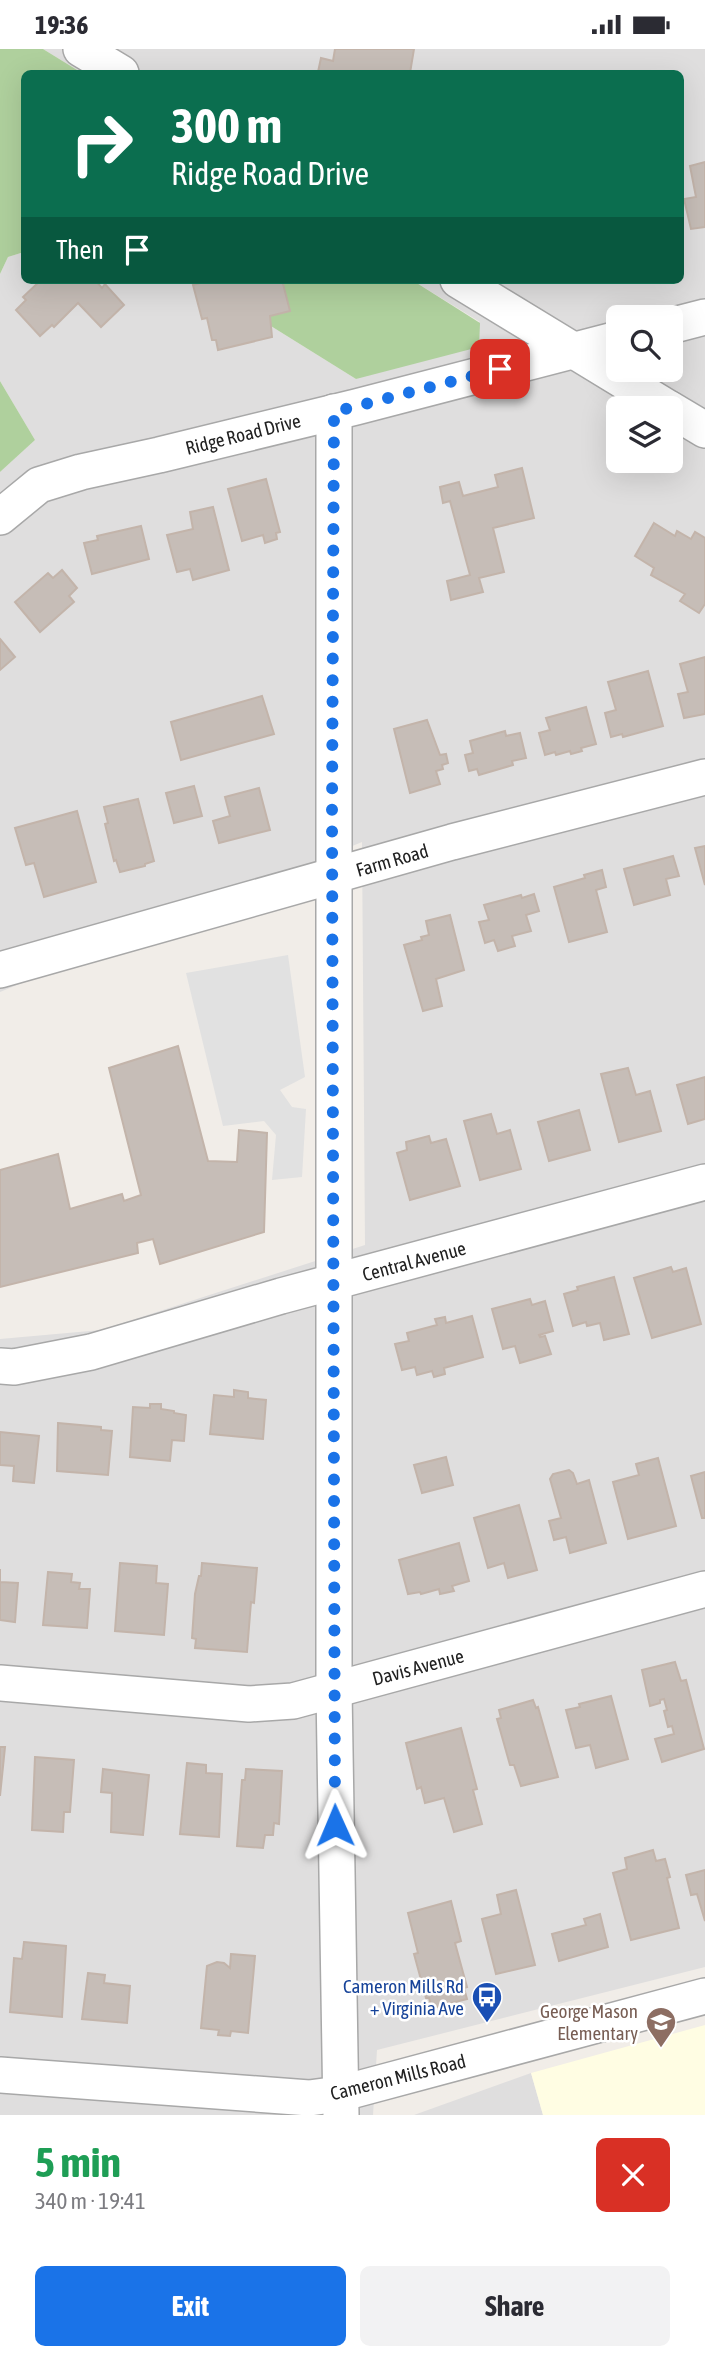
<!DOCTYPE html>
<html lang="en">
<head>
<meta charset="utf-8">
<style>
	body { margin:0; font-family:"Asap Condensed",sans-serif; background:#f2f2f3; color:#2b2b33; height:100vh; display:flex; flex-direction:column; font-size:26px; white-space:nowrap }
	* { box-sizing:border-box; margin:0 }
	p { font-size:23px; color:#7c7c81 }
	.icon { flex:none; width:38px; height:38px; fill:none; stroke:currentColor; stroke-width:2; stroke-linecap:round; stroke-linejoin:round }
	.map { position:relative; height:2066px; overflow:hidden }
	.details { display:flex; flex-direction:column; background:#fff; flex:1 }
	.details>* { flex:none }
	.banner { position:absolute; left:21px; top:21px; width:663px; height:214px; border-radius:10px; box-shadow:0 7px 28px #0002; background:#0b6e4f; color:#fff; overflow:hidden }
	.controls { position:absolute; left:606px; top:256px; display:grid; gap:14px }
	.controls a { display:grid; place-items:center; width:77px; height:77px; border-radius:10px; background:#fff; box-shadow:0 7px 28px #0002; font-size:35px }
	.pin { position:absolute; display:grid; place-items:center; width:60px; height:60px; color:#fff; margin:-30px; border-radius:14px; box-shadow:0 4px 10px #0006 }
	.me { position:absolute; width:77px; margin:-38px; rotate:359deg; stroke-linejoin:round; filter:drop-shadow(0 0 5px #0008) }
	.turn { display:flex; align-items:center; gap:24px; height:147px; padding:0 35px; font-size:32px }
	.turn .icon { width:91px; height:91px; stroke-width:2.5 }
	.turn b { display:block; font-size:49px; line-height:60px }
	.then { display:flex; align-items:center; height:66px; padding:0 35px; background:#0003; gap:14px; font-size:26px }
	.round { display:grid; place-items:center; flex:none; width:74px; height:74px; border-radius:10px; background:#f2f2f3 }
	.summary { display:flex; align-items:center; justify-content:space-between; height:119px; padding:0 35px }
	h1 { font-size:42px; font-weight:700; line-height:52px; color:#1e9e55 }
	.primary-button { display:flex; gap:14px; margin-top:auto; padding:14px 35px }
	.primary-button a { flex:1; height:80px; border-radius:10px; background:#1a73e8; color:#fff; font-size:28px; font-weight:700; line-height:80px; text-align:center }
	.primary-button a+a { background:#f2f2f3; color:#2b2b33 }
	.status { display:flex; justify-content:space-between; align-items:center; height:49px; padding:0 35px; background:#fff; direction:ltr }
	.status svg { height:19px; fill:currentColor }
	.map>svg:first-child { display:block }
	.residential { fill:#dfdede; fill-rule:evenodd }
	.education { fill:#fffde3 }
	.forest { fill:#afd09d }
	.parking { fill:#e1e1e1 }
	.building { fill:#c6bdb7; stroke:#c3b4aa; stroke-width:2 }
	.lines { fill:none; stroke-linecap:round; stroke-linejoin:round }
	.minor-casing { stroke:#a8a8a8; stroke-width:38 }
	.minor { stroke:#fff; stroke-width:35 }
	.route { stroke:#1a73e8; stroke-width:12; stroke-dasharray:0 21.6 }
	.labels { text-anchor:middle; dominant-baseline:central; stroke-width:5; stroke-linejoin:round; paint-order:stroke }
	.street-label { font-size:19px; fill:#212121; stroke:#fff }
	.transit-label { font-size:19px; fill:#164399; stroke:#fff; text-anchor:end }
	.education-label { font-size:19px; fill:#785e54; stroke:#fff; text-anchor:end }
</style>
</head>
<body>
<div class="status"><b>19:36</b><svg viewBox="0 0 49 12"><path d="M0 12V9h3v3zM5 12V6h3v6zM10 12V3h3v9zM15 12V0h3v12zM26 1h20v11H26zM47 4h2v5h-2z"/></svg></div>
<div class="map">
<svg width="705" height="2066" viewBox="0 0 705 2066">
	<rect width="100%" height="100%" fill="#f1ede8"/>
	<g class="residential">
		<path d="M43 0H705V1918L377 2001 373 2066H0V1290L101 1281 365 1196 362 793 0 943V423L35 391 0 332V225L8 208 24 203V231H197L356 330 480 273 412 231H681V24H82ZM618 268H670V320H618ZM618 359H670V411H618Z"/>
		<path d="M531 2024 543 2066H414Z"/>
	</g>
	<path class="education" d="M705 1976V2066H543L531 2024Z"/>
	<g class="forest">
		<path d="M0 0H43L82 24H24V203L8 208 0 225Z"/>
		<path d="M197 231H412L480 274 479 298 356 330Z"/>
		<path d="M0 332 35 391 0 423Z"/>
	</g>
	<path class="parking" d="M288 906 305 1028 280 1041 292 1058 306 1060 302 1128 272 1131 276 1086 264 1072 223 1077 186 924Z"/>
	<g class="building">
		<path d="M335 0H414L410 24 318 23 321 9 333 12Z"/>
		<path d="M705 113V178L691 180 684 150 696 148 690 117Z"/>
		<path d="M41 231H95L102 239 105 235 124 256 101 278 78 254 54 278 52 276 40 287 16 261 26 251 23 248Z"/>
		<path d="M212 231H282L290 262 270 267 272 288 218 301 216 291H212L207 269 202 270 193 236Z"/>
		<path d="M522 419 534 469 493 479 504 523 479 529 483 543 451 551 447 532 470 526 450 452 443 454 440 438 459 433 463 447 498 438 495 426Z"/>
		<path d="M266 430 280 483 276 484 277 490 265 494 263 486 242 492 228 440Z"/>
		<path d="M213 458 229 521 193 531 190 520 177 523 167 486 193 480 190 463Z"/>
		<path d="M654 474 675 487 677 482 691 490 695 483 705 489V555L699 564 680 552 685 545 651 526 654 519 635 507Z"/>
		<path d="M141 477 149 510 92 525 84 494 98 491 97 487Z"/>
		<path d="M62 521 77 539 69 547 74 553 40 583 15 553 48 524 53 529Z"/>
		<path d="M0 590 15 608 0 621Z"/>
		<path d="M705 608V665L684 669 678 645 688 643 680 615Z"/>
		<path d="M648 622 663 677 623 688 622 685 611 688 605 664 616 661 608 633Z"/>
		<path d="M262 647 274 685 181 711 171 673Z"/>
		<path d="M586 658 596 695 581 699 582 702 571 705 570 702 556 706 555 703 545 706 539 684 550 681 546 669Z"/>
		<path d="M427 671 440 706 446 705 448 714 442 716 443 720 436 722 440 735 410 744 394 680Z"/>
		<path d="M505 682 506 687 520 684 526 709 512 712 513 716 479 726 477 720 469 722 465 706 473 704 470 692Z"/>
		<path d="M194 737 202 767 174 774 166 744Z"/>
		<path d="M259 739 270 781 219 794 213 772 230 767 225 748Z"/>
		<path d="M138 750 154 812 145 815V817L120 823 116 811 114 812 105 775 108 774 104 758Z"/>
		<path d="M77 762 96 833 44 848 34 814 26 816 15 779Z"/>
		<path d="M705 797V836L695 799Z"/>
		<path d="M673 807 679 827 666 830 670 846 634 856 624 820Z"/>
		<path d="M602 821 606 838 596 841 607 883 569 893 554 838 585 829 584 826Z"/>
		<path d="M534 845 539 862 526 866 531 882 512 887 515 897 498 902 494 891 485 894 479 873 489 871 484 856 521 846 522 849Z"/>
		<path d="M450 866 464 921 436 930 442 957 423 962 404 896 422 891 421 888 429 886 426 872Z"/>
		<path d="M178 997 208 1112 237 1113 239 1081 267 1084 264 1183 160 1215 153 1190 137 1194 138 1204 0 1238V1121L58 1105 70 1160 122 1145 124 1152 141 1146 109 1019Z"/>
		<path d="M628 1019 636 1046 650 1042 661 1082 619 1093 601 1025Z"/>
		<path d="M705 1028V1070L688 1075 677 1036Z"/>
		<path d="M579 1061 590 1101 549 1112 538 1073Z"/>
		<path d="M491 1065 497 1085 510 1081 521 1120 480 1131 464 1072Z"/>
		<path d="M429 1087 431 1094 446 1090 460 1137 410 1151 397 1104 407 1101 406 1093Z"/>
		<path d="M671 1218 673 1223 686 1219 701 1275 652 1289 634 1229Z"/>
		<path d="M614 1228 629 1285 604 1291 600 1274 587 1277 586 1273 573 1277 564 1245 578 1241 577 1238Z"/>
		<path d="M530 1250 532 1256 545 1252 553 1282 539 1286 540 1288 545 1287 551 1305 520 1314 515 1297 503 1300 492 1260Z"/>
		<path d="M472 1267 483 1308 444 1319 445 1325 434 1328 432 1322 417 1326 415 1318 402 1321 395 1295 409 1292 407 1284 437 1276 435 1270 445 1268 446 1274Z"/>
		<path d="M234 1341 248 1343V1349L266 1351 263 1390 210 1385 214 1346 234 1348Z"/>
		<path d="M150 1355H161V1360L174 1362V1364L186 1366 184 1392 172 1391 170 1412 130 1408 133 1358 150 1359Z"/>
		<path d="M58 1374 101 1378V1381L112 1382 108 1426 57 1422Z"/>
		<path d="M0 1383 39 1387 34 1434 13 1432 14 1417 0 1416Z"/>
		<path d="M446 1408 453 1436 422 1444 414 1416Z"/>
		<path d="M658 1409 676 1477 628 1490 613 1433 639 1426 636 1415Z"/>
		<path d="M569 1421 573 1424 577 1435 589 1431 606 1494 570 1504 566 1488 554 1491 549 1472 561 1469 550 1430 553 1425Z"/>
		<path d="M705 1423V1469H702L691 1427Z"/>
		<path d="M519 1456 537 1521 508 1529 504 1514 488 1519 474 1469Z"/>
		<path d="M459 1494 469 1532 452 1537 454 1542 440 1545 439 1540 421 1545 420 1543 408 1545 399 1511Z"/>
		<path d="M120 1514 157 1517 156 1534 168 1535 164 1586 115 1582Z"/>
		<path d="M202 1514 257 1519 254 1554 251 1553 247 1603 195 1599 196 1590 192 1589 195 1545 199 1527H201Z"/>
		<path d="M0 1520V1533L18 1534 15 1573 0 1571Z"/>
		<path d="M48 1523 72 1525 71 1533 80 1534 79 1540H90L87 1579 43 1576Z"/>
		<path d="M675 1613 681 1632 686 1631 704 1700 662 1713 655 1690 674 1685 672 1677 668 1678 664 1662 667 1661 664 1650 660 1651V1654L650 1657 642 1621Z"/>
		<path d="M611 1647 628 1710 596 1719 590 1696 576 1699 566 1661 580 1658 579 1655Z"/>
		<path d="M533 1651 536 1659 538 1658 558 1728 521 1737 514 1716H510L497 1670 501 1669 499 1661Z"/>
		<path d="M461 1679 477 1740 473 1741 482 1775 454 1783 444 1749 425 1754 421 1738 417 1740 406 1694Z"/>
		<path d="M0 1698H5L0 1747Z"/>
		<path d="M35 1708 74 1711 70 1763H64L63 1783 32 1781Z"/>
		<path d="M187 1714 206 1716V1724L222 1725 219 1788 180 1785Z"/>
		<path d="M103 1720 149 1726 143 1786 111 1783 112 1744 101 1743Z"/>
		<path d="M246 1720 282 1722 279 1775 274 1774 273 1786H265L263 1799 237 1797 242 1731H245Z"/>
		<path d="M653 1801 656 1812 665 1810 670 1828 667 1829 679 1879 631 1891 613 1824 627 1820 625 1809Z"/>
		<path d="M705 1821V1872L697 1845 691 1846 686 1826Z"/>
		<path d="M516 1841 535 1916 496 1925 482 1870 501 1865 497 1846Z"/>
		<path d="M451 1852 461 1892 455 1894 467 1938 464 1939 467 1950 432 1959 429 1949H426L414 1905 418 1904 408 1864Z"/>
		<path d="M600 1865 608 1898 559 1912 552 1885 586 1876 584 1870Z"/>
		<path d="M24 1893 66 1897 62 1968 10 1963 14 1909 22 1910Z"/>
		<path d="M231 1905 255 1907 248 1984 231 1982 230 1987 218 1986 219 1981 201 1979 207 1917 217 1913 224 1914 230 1919Z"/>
		<path d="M88 1924 105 1926 104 1934 130 1937 127 1974 82 1970Z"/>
	</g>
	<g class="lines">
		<g class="minor-casing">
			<g id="minor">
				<path d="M81 0 121 24"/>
				<path d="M458 231 668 359"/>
				<path d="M670 277 705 268"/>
				<path d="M670 360 705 381"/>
				<path d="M334 363V1641L341 2066"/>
				<path d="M0 468 39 436 81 423 159 406 356 358 618 290"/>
				<path d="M0 921 452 793 705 728"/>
				<path d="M0 1317 14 1318 91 1303 281 1247 705 1133"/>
				<path d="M0 1634 249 1655 293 1652 705 1540"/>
				<path d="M0 2026 309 2049 339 2045 705 1947"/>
			</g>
		</g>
		<use href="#minor" class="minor"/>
	</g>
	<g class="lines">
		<path class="route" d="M335 1776 332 763 334 363 500 320"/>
	</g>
	<defs>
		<g id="bus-pin" transform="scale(1.575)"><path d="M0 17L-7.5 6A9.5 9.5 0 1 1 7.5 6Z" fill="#1a4fb4" stroke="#fff"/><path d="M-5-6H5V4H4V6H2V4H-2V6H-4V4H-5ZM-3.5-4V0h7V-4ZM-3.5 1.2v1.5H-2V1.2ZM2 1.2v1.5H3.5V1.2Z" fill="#fff"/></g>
		<g id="school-pin" transform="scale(1.575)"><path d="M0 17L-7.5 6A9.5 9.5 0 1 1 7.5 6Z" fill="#8d6e63" stroke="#fff"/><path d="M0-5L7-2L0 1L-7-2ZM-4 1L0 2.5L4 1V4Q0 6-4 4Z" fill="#fff"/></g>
	</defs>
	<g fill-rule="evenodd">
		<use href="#bus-pin" x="487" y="1948"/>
		<use href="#school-pin" x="661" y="1973"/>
	</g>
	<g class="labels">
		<g class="street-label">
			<text transform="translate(243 385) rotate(-14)">Ridge Road Drive</text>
			<text transform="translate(392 811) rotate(-16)">Farm Road</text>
			<text transform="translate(414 1212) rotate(-15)">Central Avenue</text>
			<text transform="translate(418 1618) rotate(-15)">Davis Avenue</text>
			<text transform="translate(398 2028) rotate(-14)">Cameron Mills Road</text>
		</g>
		<g class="transit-label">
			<text x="464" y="1937">Cameron Mills Rd<tspan x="464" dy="22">+ Virginia Ave</tspan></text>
		</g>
		<g class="education-label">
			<text x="638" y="1962">George Mason<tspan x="638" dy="22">Elementary</tspan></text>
		</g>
	</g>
</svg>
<div class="controls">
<a><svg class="icon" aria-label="search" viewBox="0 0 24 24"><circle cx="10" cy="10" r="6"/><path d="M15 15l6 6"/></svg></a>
<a><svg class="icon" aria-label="layers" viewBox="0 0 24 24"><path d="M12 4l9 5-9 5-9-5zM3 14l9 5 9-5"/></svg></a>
</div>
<div class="pin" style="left:500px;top:320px;background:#d93025"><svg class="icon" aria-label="arrive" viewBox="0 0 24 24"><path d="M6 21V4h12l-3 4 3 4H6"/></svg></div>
<svg class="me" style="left:335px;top:1776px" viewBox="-20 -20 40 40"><path d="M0-17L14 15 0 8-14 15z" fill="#1a73e8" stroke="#fff" stroke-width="4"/></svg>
<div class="banner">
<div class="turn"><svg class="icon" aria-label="right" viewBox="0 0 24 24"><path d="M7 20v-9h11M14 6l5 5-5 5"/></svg><div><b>300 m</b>Ridge Road Drive</div></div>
<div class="then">Then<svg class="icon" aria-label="arrive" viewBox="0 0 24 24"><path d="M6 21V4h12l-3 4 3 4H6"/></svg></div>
</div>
</div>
<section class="details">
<div class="summary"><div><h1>5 min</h1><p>340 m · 19:41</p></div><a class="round" style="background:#d93025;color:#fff"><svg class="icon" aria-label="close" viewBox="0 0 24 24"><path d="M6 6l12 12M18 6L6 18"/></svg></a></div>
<div class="primary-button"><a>Exit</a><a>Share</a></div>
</section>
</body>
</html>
